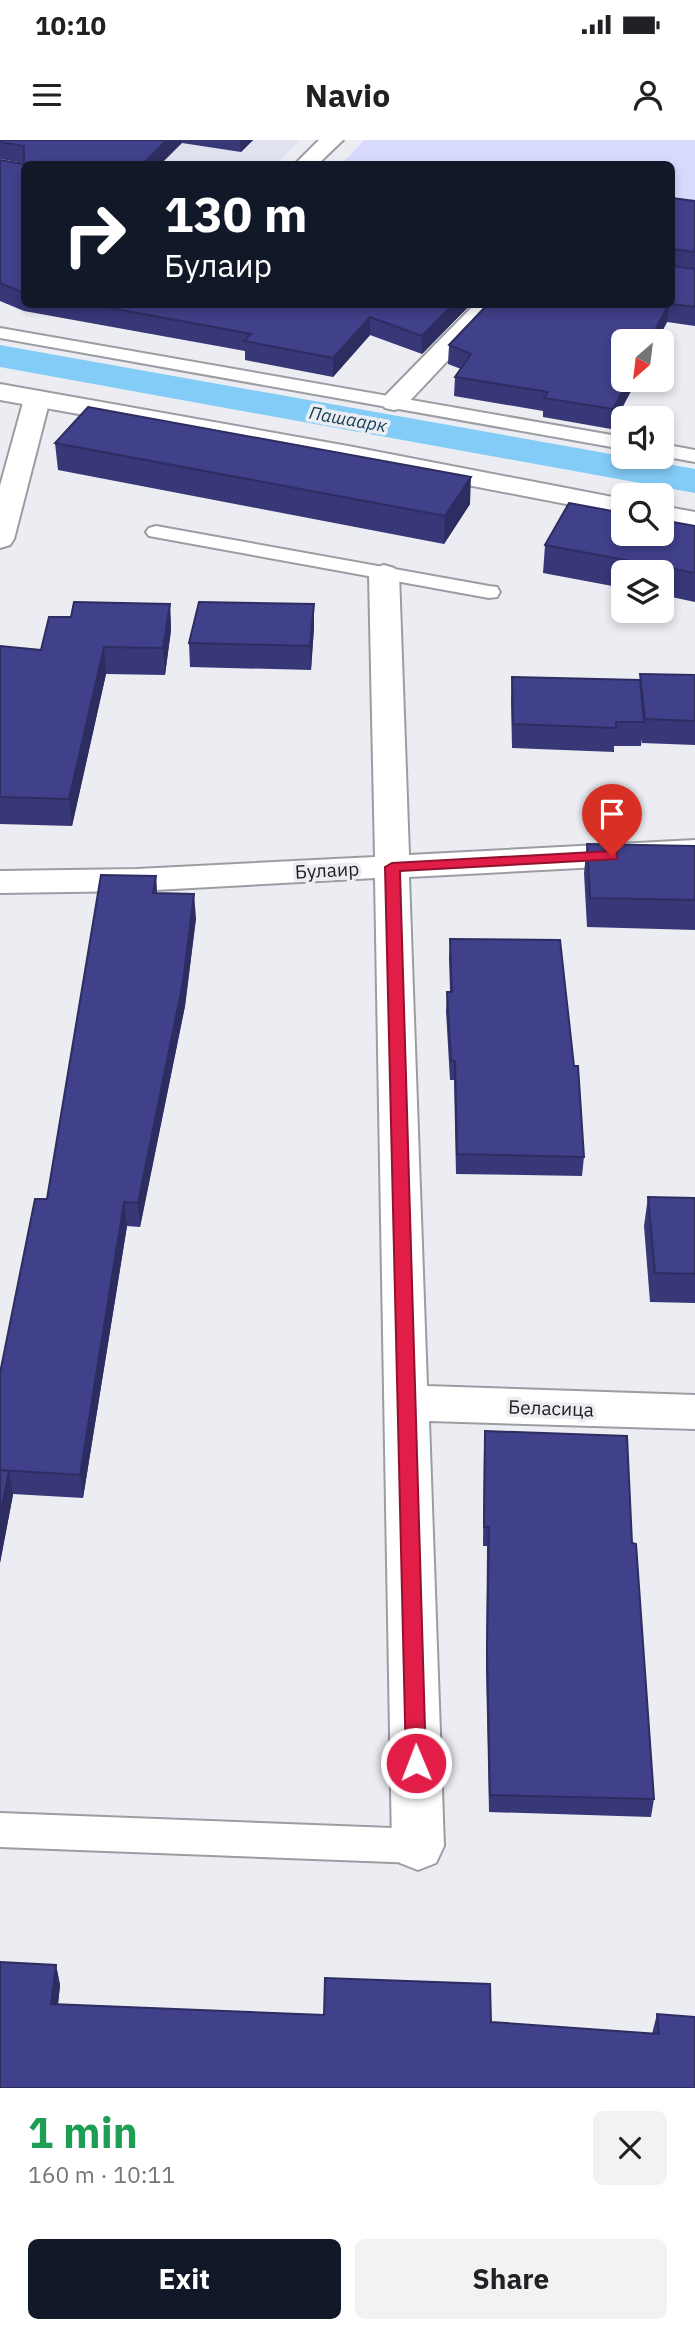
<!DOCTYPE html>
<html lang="en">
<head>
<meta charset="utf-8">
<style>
	body { margin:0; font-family:"IBM Plex Sans",sans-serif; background:#f2f2f2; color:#202124; height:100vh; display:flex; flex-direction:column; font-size:26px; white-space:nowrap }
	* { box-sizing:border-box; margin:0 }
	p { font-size:23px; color:#757577 }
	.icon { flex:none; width:38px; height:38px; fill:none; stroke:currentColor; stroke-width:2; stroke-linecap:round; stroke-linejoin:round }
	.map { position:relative; height:1948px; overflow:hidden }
	.panel { display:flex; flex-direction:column; background:#fff; flex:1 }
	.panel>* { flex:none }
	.top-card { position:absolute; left:21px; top:21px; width:654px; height:147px; border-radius:10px; box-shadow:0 4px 10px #0003; background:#111827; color:#fff; overflow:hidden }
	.needle { width:46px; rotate:208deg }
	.buttons { position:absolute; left:611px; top:189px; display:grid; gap:14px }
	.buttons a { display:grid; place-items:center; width:63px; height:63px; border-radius:10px; background:#fff; box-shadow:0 4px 10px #0003; font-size:35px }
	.pin { position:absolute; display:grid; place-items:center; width:60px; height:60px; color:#fff; margin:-72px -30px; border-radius:50% 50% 50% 0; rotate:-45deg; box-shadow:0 0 7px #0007 }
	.pin .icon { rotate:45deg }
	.me { position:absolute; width:77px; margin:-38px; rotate:359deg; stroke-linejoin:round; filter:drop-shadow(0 0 5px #0008) }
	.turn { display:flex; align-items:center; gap:24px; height:147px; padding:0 28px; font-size:32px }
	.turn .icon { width:91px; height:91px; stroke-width:2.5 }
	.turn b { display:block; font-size:49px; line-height:60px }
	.round { display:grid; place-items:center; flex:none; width:74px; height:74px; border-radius:10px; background:#f2f2f2 }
	.headline { display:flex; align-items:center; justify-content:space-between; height:119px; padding:0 28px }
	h1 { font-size:42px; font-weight:700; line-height:52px; color:#1e9e55 }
	.primary-button { display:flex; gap:14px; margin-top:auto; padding:14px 28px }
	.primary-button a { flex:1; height:80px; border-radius:10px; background:#111827; color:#fff; font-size:28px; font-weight:700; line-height:80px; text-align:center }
	.primary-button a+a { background:#f2f2f2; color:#202124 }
	.status { display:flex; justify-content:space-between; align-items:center; height:49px; padding:0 35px; background:#fff; direction:ltr }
	.status svg { height:19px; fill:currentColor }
	header { display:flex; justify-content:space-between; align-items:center; height:91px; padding:0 28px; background:#fff; font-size:32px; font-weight:700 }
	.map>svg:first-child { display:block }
	.built { fill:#e0e2ef }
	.green { fill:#d7dafc }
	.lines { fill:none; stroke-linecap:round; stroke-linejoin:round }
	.canal { fill:#83ccf7; fill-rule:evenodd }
	.lane-casing { stroke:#9c9da3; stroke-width:4 }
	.street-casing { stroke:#9c9da3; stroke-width:4 }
	.secondary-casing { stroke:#9c9da3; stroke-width:4 }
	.lane { fill:#fff; fill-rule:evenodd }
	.street { fill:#fff; fill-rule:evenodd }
	.secondary { fill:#fff; fill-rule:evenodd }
	.wall { fill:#383777 }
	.shaded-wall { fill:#2e2d61 }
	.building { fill:#41408a; stroke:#2e2d61; stroke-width:2 }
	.route { fill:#e11d48; stroke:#92132f; stroke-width:2 }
	.labels { text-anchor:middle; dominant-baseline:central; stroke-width:7; stroke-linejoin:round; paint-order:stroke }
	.far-water-label { font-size:18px; font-style:italic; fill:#174056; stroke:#ecedf3 }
	.street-label { font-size:19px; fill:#1c1c1e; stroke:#ecedf3 }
</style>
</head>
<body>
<div class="status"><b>10:10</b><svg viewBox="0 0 49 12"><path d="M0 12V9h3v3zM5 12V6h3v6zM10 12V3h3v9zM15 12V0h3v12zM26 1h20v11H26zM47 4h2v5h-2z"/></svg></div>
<header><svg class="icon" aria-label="menu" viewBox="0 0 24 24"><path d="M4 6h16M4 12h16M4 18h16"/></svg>Navio<svg class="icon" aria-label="person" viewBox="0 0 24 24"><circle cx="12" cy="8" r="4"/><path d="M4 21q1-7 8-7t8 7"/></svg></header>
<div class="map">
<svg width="695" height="1948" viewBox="0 0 695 1948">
	<rect width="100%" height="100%" fill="#ecedf3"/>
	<path class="built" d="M0 0H300L276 24H57Z"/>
	<path class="green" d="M364 0H695V124L672 121V24H342Z"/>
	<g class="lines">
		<path class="canal" d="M0 205 695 329V353L0 227Z"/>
		<g class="lane-casing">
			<g id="lane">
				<path d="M0 188 623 297V309L0 198Z"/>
				<path d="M662 304 695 310V322L662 316Z"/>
				<path d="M156 386 489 446 497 447 500 452 497 457 489 458 149 396 146 392 149 388Z"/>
				<path d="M0 1673 418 1689 431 1694 437 1706 431 1718 418 1723 0 1707Z"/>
			</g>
		</g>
		<g class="street-casing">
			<g id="street">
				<path d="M319 0H343L318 24H295Z"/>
				<path d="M475 164H501L403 268 394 270 385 268 381 262 385 256Z"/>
				<path d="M37 251 46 253 50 259 14 399 10 405 0 408V346L24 259 28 253Z"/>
				<path d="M384 425 394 428 399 434 409 715 695 700V722L409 737 427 1246 695 1255V1289L429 1281 444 1706 436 1723 418 1730 400 1723 392 1706 375 738 137 751 0 753V731L137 729 375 717 369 434 374 428Z"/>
			</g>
		</g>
		<g class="secondary-casing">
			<g id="secondary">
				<path d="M0 244 348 306 623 359V375L348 322 0 260Z"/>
				<path d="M662 366 695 372V390L662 382Z"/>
			</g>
		</g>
		<use href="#lane" class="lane"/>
		<use href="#street" class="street"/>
		<use href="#secondary" class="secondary"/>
	</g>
	<g class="wall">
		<path d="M0 0H253L241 12 182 3 24 24V164H471L422 214 370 195 333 237 245 220V211L24 171 0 161V20L24 23 0 19Z"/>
		<path d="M672 58 695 61V186L667 182 657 201H623L611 289 543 277V271L454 256 455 237 461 229 448 224 449 205 488 164H672Z"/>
		<path d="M55 303 470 364 444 404 58 330Z"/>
		<path d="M695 386V462L662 455V432H623V448L543 433 545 405Z"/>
		<path d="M170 464 171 490 165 535 106 534 72 686 0 684V506L41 510 71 477Z"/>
		<path d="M314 464V487L311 530 190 527 189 503Z"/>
		<path d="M640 534 695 535V605L642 603V598L641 606H614V612L512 608 511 561 512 537 640 540Z"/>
		<path d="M587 704 695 706V790L587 787 584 733Z"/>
		<path d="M156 736 157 753 196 778 185 866 140 1087 127 1086 83 1358 13 1354 0 1423V1233L47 1059Z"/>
		<path d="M450 799 584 1017 582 1036 456 1034 454 940H450L446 871 447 852H450L449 818Z"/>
		<path d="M648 1057 695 1058V1163L650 1162 644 1086Z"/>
		<path d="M485 1291 632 1403 654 1659 651 1677 489 1672 486 1529 487 1406H483L484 1310Z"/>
		<path d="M56 1825 60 1845 58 1864 491 1882 652 1894 657 1874 695 1948H0Z"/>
	</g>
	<g class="shaded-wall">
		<path d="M167 0H181L182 3 161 24H143Z"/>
		<path d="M240 0H253L241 12Z"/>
		<path d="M453 164H471L422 214V196Z"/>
		<path d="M669 164 667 182 657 201H649Z"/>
		<path d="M370 177V195L333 237V218Z"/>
		<path d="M629 240H637L611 289 613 269Z"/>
		<path d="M471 337 470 364 444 404 445 376Z"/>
		<path d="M170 464 171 490 165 535 163 508Z"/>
		<path d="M314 464V487L311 530 310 506Z"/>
		<path d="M104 507 106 534 72 686 69 659Z"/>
		<path d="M156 736 157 760 153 753Z"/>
		<path d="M194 754 196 778 185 866 140 1087 138 1063Z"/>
		<path d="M124 1062 127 1086 83 1358 80 1335Z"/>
		<path d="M9 1331 13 1355 0 1423V1376Z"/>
		<path d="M56 1825 60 1845 56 1884 51 1864Z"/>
	</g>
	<g class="building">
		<path d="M0 0H167L143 24H24V153L0 143V20L24 24V6L0 2Z"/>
		<path d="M672 58 695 61V112L672 109V121Z"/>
		<path d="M672 126 695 129V167L672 164Z"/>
		<path d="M89 164H453L422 196 370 177 333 218 244 201 251 194Z"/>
		<path d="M488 164H669L649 201H623V240H629L613 269 544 258 548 252 455 237 471 214 449 205Z"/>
		<path d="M88 267 471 337 445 376 55 303Z"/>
		<path d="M569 363 623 373V394H662V380L695 386V433L545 405Z"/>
		<path d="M74 462 170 464 163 508 104 507 69 659 0 657V506L41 510 49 477H71Z"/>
		<path d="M199 462 314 464 310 506 189 503Z"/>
		<path d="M640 534 695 535V581L645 579Z"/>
		<path d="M512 537 640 540 644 582H616V588L513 584Z"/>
		<path d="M587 704 695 706V760L590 758Z"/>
		<path d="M101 735 156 736 153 753 194 754 183 842 138 1063 124 1062 80 1335 0 1330V1233L35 1059H47Z"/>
		<path d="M450 799 560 800 574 926H578L584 1017 457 1014 455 921H451L447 852H452Z"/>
		<path d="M648 1057 695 1058V1134L655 1133Z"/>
		<path d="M485 1291 627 1296 632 1403 636 1404 654 1659 490 1655 487 1511 489 1387H484Z"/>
		<path d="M0 1330 9 1331 0 1376Z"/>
		<path d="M0 1822 56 1825 51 1864 324 1875 325 1838 490 1844 491 1882 659 1894 657 1874 695 1877V1948H0Z"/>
	</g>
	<path class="route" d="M612 711 617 712V719L400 731 426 1623 423 1630 416 1633 409 1630 406 1623 385 727 392 723Z"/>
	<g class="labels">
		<g class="far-water-label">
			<text transform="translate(348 279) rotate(10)">Пашаарк</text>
		</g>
		<g class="street-label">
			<text transform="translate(327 730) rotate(-3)">Булаир</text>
			<text transform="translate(551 1268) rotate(2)">Беласица</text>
		</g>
	</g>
</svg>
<div class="buttons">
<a><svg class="needle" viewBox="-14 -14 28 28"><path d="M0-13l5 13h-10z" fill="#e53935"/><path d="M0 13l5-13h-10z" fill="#757577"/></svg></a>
<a><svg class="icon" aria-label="sound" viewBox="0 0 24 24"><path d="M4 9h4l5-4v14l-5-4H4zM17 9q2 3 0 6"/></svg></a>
<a><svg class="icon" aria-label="search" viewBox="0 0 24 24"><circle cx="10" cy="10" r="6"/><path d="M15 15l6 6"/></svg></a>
<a><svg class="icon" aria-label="layers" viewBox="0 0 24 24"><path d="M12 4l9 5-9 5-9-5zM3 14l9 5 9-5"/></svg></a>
</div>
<div class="pin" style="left:612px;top:716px;background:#d93025"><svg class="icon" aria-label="arrive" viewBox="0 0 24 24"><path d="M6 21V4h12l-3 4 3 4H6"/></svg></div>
<svg class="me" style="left:416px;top:1623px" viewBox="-20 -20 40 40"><circle r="17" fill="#e11d48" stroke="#fff" stroke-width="3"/><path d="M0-11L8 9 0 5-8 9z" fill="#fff"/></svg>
<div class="top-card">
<div class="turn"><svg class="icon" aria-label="right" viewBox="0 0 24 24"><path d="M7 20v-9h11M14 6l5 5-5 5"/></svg><div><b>130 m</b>Булаир</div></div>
</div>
</div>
<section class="panel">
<div class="headline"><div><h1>1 min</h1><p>160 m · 10:11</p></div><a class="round"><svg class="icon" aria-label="close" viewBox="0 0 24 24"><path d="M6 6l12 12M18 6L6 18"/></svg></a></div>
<div class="primary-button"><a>Exit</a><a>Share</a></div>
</section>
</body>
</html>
